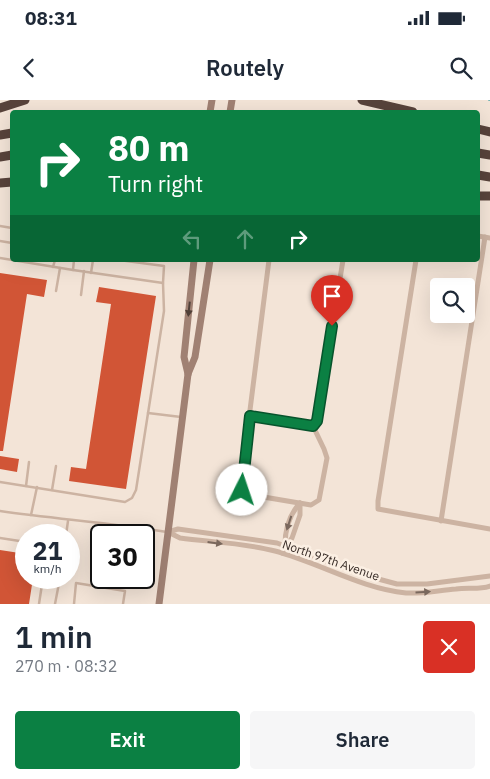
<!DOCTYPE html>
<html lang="en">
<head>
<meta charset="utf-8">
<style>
	body { margin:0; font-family:"IBM Plex Sans",sans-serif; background:#f6f6f7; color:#1f2937; height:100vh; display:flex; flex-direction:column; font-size:19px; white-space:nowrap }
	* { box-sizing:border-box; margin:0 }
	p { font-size:16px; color:#747a83 }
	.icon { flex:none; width:28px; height:28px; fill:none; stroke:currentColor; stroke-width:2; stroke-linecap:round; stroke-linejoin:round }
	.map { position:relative; height:504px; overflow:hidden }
	.details { display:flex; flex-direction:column; background:#fff; flex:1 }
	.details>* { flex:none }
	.banner { position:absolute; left:10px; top:10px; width:470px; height:152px; border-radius:5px; box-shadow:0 5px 20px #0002; background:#0b8043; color:#fff; overflow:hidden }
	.fabs { position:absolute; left:430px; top:178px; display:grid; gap:10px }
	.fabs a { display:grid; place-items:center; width:45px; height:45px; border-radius:5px; background:#fff; box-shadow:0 5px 20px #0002; font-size:25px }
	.speed { position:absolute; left:15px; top:424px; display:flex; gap:10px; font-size:25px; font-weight:700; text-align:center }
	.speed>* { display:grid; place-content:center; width:65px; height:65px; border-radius:50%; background:#fff; box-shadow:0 5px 20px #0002; line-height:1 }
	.speed small { font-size:12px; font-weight:400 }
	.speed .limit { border:2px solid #111; border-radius:8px; background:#fff; color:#111 }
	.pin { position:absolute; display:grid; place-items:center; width:42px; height:42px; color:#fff; margin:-51px -21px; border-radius:50% 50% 50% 0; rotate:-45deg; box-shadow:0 0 5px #0007 }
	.pin .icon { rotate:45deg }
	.me { position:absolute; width:55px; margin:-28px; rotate:4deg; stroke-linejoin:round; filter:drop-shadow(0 0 4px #0008) }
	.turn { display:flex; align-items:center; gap:18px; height:105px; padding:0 15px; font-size:22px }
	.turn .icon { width:65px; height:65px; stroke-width:2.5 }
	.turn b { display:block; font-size:35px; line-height:42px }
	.lanes { display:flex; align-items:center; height:48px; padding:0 15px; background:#0003; justify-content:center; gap:25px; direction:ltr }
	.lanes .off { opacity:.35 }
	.round { display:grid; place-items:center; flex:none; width:52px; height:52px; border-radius:5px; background:#f6f6f7 }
	.overview { display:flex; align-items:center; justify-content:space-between; height:85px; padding:0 15px }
	h1 { font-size:30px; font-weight:600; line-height:38px }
	.button { display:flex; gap:10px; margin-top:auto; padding:10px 15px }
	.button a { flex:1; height:58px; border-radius:5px; background:#0b8043; color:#fff; font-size:20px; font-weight:600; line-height:58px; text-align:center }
	.button a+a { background:#f6f6f7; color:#1f2937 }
	.status { display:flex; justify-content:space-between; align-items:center; height:35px; padding:0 25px; background:#fff; direction:ltr }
	.status svg { height:14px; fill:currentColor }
	header { display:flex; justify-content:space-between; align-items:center; height:65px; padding:0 15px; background:#fff; font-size:22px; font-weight:600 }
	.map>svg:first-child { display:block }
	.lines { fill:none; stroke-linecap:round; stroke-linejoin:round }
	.stream { stroke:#73b3b3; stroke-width:2 }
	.building { fill:#d15536 }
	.service { stroke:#ccb3a2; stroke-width:2.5 }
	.minor { stroke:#ccb3a2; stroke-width:5 }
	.secondary { stroke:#a08173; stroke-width:7 }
	.motorway { stroke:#58433b; stroke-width:9 }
	.oneway { fill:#504038 }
	.oneway2 { fill:#7a685d }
	.route-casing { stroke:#07532c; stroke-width:12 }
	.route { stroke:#0b8043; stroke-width:9 }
	.labels { text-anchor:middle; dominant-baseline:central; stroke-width:5; stroke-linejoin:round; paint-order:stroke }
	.street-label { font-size:12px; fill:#362a25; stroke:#fbefe3 }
</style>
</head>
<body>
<div class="status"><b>08:31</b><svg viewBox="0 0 49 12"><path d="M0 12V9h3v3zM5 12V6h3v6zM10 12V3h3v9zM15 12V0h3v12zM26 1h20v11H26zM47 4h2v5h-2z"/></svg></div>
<header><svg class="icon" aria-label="back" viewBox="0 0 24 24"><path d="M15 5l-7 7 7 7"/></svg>Routely<svg class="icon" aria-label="search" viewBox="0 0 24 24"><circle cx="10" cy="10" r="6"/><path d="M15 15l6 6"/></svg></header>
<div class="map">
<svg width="490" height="504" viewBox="0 0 490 504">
	<rect width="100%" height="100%" fill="#f3e4d7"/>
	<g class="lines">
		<path class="stream" d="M489 0H490"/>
	</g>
	<g class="building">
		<path d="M0 173 47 180 44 197 27 194 3 351H0Z"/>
		<path d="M99 187 156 196 126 389 69 381 71 367 86 369 111 204 96 202Z"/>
		<path d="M0 356 19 359 17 372 0 369Z"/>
		<path d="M0 450 26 454V478H33L29 504H0Z"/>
	</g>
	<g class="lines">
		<g class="service">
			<path d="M0 126 12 128"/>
			<path d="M0 141 12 143"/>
			<path d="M0 158 73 170 74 160"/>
			<path d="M53 167 55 160"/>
			<path d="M73 170 163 183 164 166 119 160"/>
			<path d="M91 173 93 160"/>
			<path d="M56 191 60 168"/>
			<path d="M81 195 84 171"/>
			<path d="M148 313 181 317"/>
			<path d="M0 382 125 402 132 398 136 390 164 211 163 183"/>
			<path d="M26 386 29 362"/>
			<path d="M52 390 56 366"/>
			<path d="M0 411C56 419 112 423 167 432"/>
			<path d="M31 415 37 387"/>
			<path d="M66 435 68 421"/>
			<path d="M0 438 26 442"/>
			<path d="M39 504 43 478"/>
			<path d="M55 504 60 478"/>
			<path d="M74 504 76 483 125 491 123 504"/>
		</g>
		<g class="minor">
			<path d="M478 136 490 138"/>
			<path d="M269 160 241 381 242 390 246 394 311 405 319 400 327 358 324 349 313 326 317 321 343 160"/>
			<path d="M416 160 378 401V409L490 429"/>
			<path d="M249 316 313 326"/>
			<path d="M441 421 485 137"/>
			<path d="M168 432 180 438C211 442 244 443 275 451 320 463 360 488 406 493 423 494 440 490 456 489 468 487 479 490 490 486"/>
			<path d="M168 432 178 429 277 443 367 476 397 484H427L490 476"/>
			<path d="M285 445C285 430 289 415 300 403"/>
			<path d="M282 453 292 438 300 415V403"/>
		</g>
		<g class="secondary">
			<path d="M210 12 212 0"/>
			<path d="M230 12 232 0"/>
			<path d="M188 274 184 257 194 160"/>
			<path d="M159 504 188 274 195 257 210 160"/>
		</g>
		<g class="motorway">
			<path d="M362 0 413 12"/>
			<path d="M0 8 25 0"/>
			<path d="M478 29 490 32"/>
			<path d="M0 35 12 33"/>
			<path d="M478 53 490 55"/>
			<path d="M0 57 12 55"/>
			<path d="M478 75 490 77"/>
			<path d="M0 83 12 82"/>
			<path d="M478 96H490"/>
		</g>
	</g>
	<defs><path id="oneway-solid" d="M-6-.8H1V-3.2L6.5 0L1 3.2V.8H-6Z" transform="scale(1.25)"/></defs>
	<use class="oneway" href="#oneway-solid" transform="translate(189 209) rotate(96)"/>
	<g class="oneway2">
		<use href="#oneway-solid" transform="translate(289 423) rotate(108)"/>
		<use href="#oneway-solid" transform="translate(215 443) rotate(7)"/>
		<use href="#oneway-solid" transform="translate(423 492) rotate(-4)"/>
	</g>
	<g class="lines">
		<g class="route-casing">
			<path id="route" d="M242 390 250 316 313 326 317 321 332 226"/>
		</g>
		<use href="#route" class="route"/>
	</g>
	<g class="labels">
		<g class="street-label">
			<text transform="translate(331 460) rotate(19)">North 97th Avenue</text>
		</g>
	</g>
</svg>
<div class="fabs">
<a><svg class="icon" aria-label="search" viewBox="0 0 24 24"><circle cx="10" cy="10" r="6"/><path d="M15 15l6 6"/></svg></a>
</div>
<div class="speed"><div>21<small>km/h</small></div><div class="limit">30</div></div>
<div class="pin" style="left:332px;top:226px;background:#d93025"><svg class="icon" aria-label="arrive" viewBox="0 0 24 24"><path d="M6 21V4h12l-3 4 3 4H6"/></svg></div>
<svg class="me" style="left:242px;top:390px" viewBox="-20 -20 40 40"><circle r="19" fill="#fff"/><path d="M0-13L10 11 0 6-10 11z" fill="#0b8043"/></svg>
<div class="banner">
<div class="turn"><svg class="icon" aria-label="right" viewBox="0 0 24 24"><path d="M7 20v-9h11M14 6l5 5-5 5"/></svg><div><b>80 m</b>Turn right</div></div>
<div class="lanes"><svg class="icon off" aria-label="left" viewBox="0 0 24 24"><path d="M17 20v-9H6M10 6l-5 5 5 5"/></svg><svg class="icon off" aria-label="ahead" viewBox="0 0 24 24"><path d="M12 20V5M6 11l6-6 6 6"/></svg><svg class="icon" aria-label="right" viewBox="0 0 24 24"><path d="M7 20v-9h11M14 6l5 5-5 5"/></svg></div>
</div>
</div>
<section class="details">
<div class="overview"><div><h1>1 min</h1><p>270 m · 08:32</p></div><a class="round" style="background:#d93025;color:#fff"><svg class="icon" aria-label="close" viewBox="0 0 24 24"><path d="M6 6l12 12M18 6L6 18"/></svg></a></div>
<div class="button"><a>Exit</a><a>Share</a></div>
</section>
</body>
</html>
